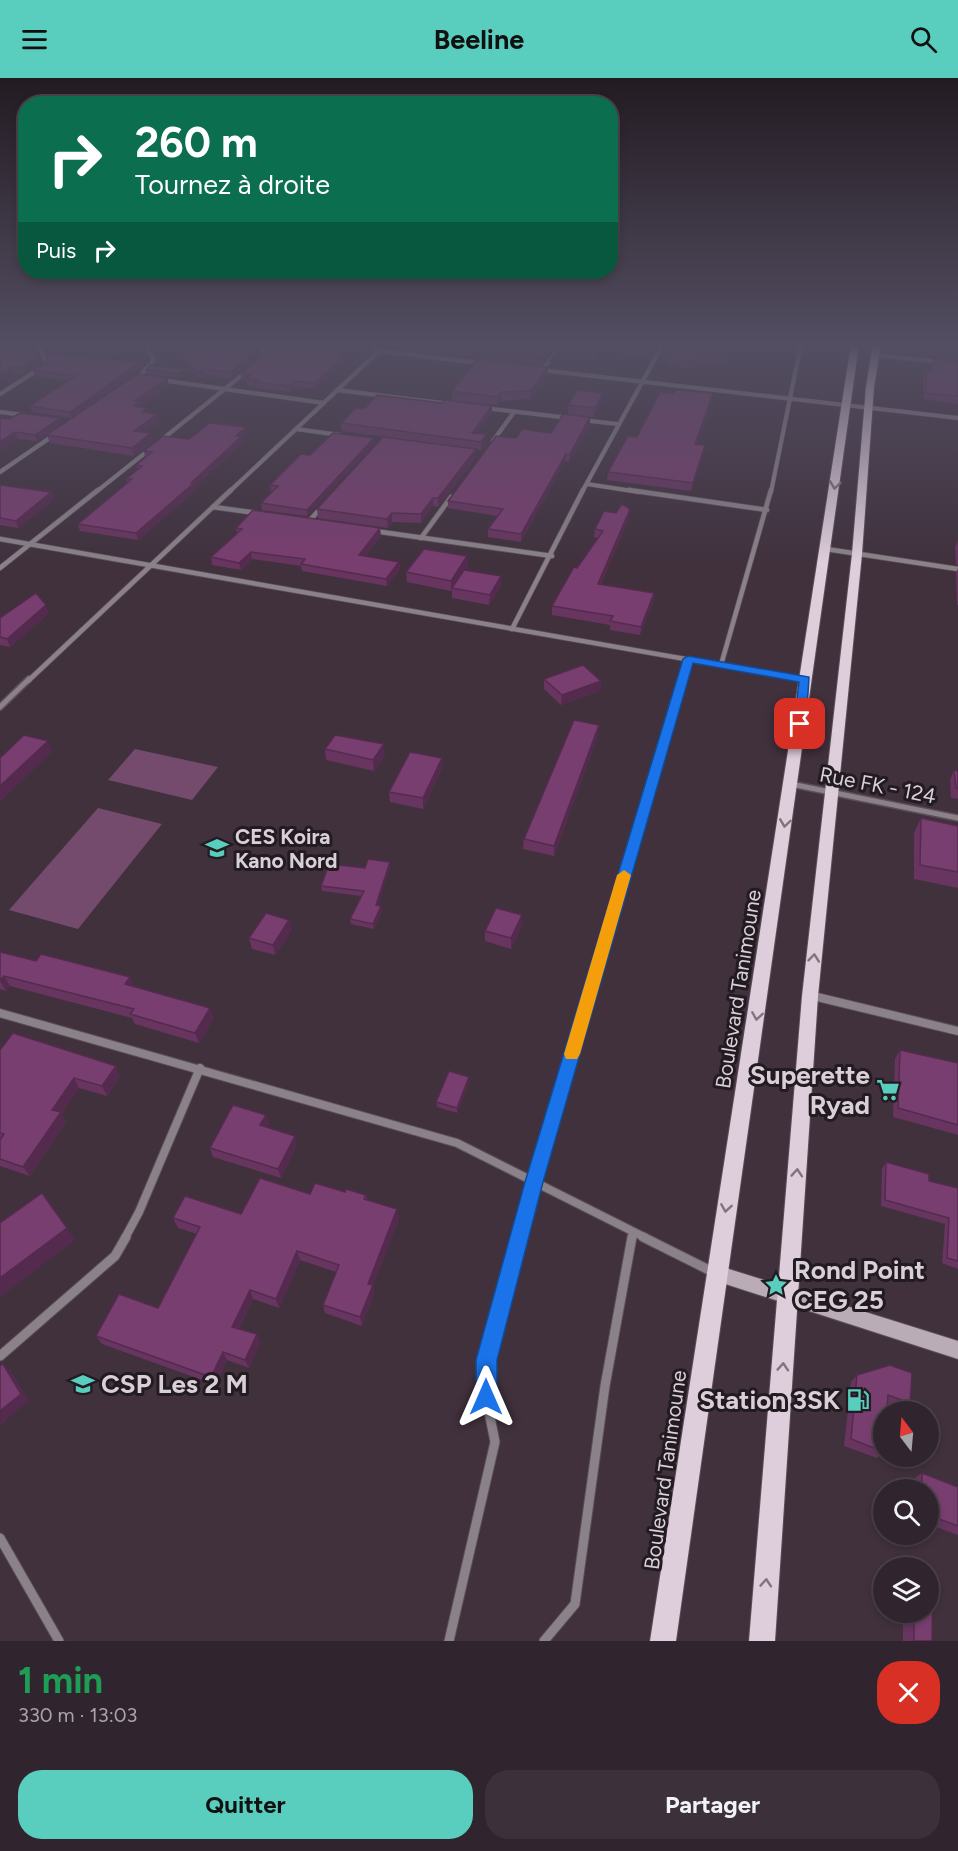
<!DOCTYPE html>
<html lang="fr">
<head>
<meta charset="utf-8">
<style>
	body { margin:0; font-family:Figtree,sans-serif; background:#3c313a; color:#f1f3f6; height:100vh; display:flex; flex-direction:column; font-size:22px; white-space:nowrap }
	* { box-sizing:border-box; margin:0 }
	p { font-size:20px; color:#a8a5aa }
	.icon { flex:none; width:33px; height:33px; fill:none; stroke:currentColor; stroke-width:2; stroke-linecap:round; stroke-linejoin:round }
	.map { position:relative; height:1563px; overflow:hidden }
	.details { display:flex; flex-direction:column; background:#30252e; flex:1 }
	.details>* { flex:none }
	.guide { position:absolute; left:18px; top:18px; width:600px; height:183px; border-radius:24px; box-shadow:0 3px 9px #0003,0 0 0 2px #4b424a; background:#0b6e4f; color:#fff; overflow:hidden }
	.needle { width:39px; rotate:344deg }
	.controls { position:absolute; left:873px; top:1323px; display:grid; gap:12px }
	.controls a { display:grid; place-items:center; width:66px; height:66px; border-radius:50%; background:#30252e; box-shadow:0 3px 9px #0003,0 0 0 2px #4b424a; font-size:30px }
	.pin { position:absolute; display:grid; place-items:center; width:51px; height:51px; color:#fff; margin:-26px; border-radius:12px; box-shadow:0 3px 9px #0006 }
	.me { position:absolute; width:66px; margin:-33px; rotate:0deg; stroke-linejoin:round; filter:drop-shadow(0 0 4px #0008) }
	.turn { display:flex; align-items:center; gap:21px; height:126px; padding:0 18px; font-size:27px }
	.turn .icon { width:78px; height:78px; stroke-width:2.5 }
	.turn b { display:block; font-size:42px; line-height:51px }
	.then { display:flex; align-items:center; height:57px; padding:0 18px; background:#0003; gap:12px; font-size:22px }
	.round { display:grid; place-items:center; flex:none; width:63px; height:63px; border-radius:24px; background:#3c313a }
	.head { display:flex; align-items:center; justify-content:space-between; height:102px; padding:0 18px }
	h1 { font-size:36px; font-weight:700; line-height:45px; color:#1e9e55 }
	.primary-button { display:flex; gap:12px; margin-top:auto; padding:12px 18px }
	.primary-button a { flex:1; height:69px; border-radius:24px; background:#5acebe; color:#111; font-size:24px; font-weight:700; line-height:69px; text-align:center }
	.primary-button a+a { background:#3c313a; color:#f1f3f6 }
	header { display:flex; justify-content:space-between; align-items:center; height:78px; padding:0 18px; background:#5acebe; color:#111; font-size:27px; font-weight:700 }
	.map>svg:first-child { display:block }
	.green { fill:#744a6d }
	.lines { fill:none; stroke-linecap:round; stroke-linejoin:round }
	.minor-far4-casing { stroke:#5c4d59; stroke-width:5 }
	.minor-far3-casing { stroke:#5c4d59; stroke-width:6 }
	.minor-far2-casing { stroke:#5c4d59; stroke-width:8 }
	.minor-far1-casing { stroke:#5c4d59; stroke-width:10 }
	.minor-casing { stroke:#5c4d59; stroke-width:11 }
	.secondary-casing { stroke:#5c4d59; stroke-width:2 }
	.primary-casing { stroke:#5c4d59; stroke-width:2 }
	.minor-far4 { stroke:#8a8288; stroke-width:4 }
	.minor-far3 { stroke:#8a8288; stroke-width:4.5 }
	.minor-far2 { stroke:#8a8288; stroke-width:5 }
	.minor-far1 { stroke:#8a8288; stroke-width:8 }
	.minor { stroke:#8a8288; stroke-width:9 }
	.secondary { fill:#b9acb7; fill-rule:evenodd }
	.primary { fill:#decdda; fill-rule:evenodd }
	.wall { fill:#67355f }
	.shaded-wall { fill:#542b4e }
	.building { fill:#783e6f; stroke:#542b4e; stroke-width:1.5 }
	.oneway { stroke:#80747e }
	.route { fill:#1a73e8; stroke:#114b97; stroke-width:1.5 }
	.slow { fill:#f59e0b }
	.labels { text-anchor:middle; dominant-baseline:central; stroke-width:6; stroke-linejoin:round; paint-order:stroke }
	.street-label { font-size:21px; fill:#d9cfd6; stroke:#221b21 }
	.poi-label { font-size:21px; font-weight:bold; fill:#d9cfd6; stroke:#221b21; text-anchor:start }
	.near-poi-label { font-size:26px; font-weight:bold; fill:#d9cfd6; stroke:#221b21; text-anchor:end }
</style>
</head>
<body>
<header><svg class="icon" aria-label="menu" viewBox="0 0 24 24"><path d="M4 6h16M4 12h16M4 18h16"/></svg>Beeline<svg class="icon" aria-label="search" viewBox="0 0 24 24"><circle cx="10" cy="10" r="6"/><path d="M15 15l6 6"/></svg></header>
<div class="map">
<svg width="958" height="1563" viewBox="0 0 958 1563">
	<rect width="100%" height="100%" fill="#40313d"/>
	<g class="green">
		<path d="M135 671 218 689 192 722 108 702Z"/>
		<path d="M98 730 162 746 78 851 9 832Z"/>
	</g>
	<g class="lines">
		<g class="minor-far4-casing">
			<g id="minor-far4">
				<path d="M257 266 267 276 263 280"/>
				<path d="M370 266 379 273"/>
				<path d="M379 273 480 285"/>
				<path d="M876 277 940 284"/>
				<path d="M541 292 958 340"/>
				<path d="M542 292 563 266"/>
				<path d="M137 301 154 282 144 266"/>
				<path d="M161 302 324 325"/>
				<path d="M337 312 450 326"/>
				<path d="M0 316 47 286 38 266"/>
				<path d="M484 330 569 340"/>
				<path d="M0 334 23 337"/>
				<path d="M582 342 617 346"/>
				<path d="M296 351 340 357"/>
				<path d="M160 363 246 294"/>
				<path d="M493 363 514 334"/>
				<path d="M0 394 54 357"/>
				<path d="M587 406 639 414"/>
				<path d="M96 414 150 371"/>
				<path d="M229 414 379 273"/>
				<path d="M582 414 663 266"/>
				<path d="M771 414 801 266"/>
			</g>
		</g>
		<g class="minor-far3-casing">
			<g id="minor-far3">
				<path d="M629 412 767 432"/>
				<path d="M213 429 257 435"/>
				<path d="M309 443 323 428"/>
				<path d="M374 453 552 478"/>
				<path d="M421 460 451 419"/>
				<path d="M0 461 805 602"/>
				<path d="M826 471 958 491"/>
				<path d="M0 490 98 412"/>
				<path d="M512 551 583 412"/>
				<path d="M721 587 771 412"/>
				<path d="M28 603 231 412"/>
				<path d="M682 603 688 581"/>
			</g>
		</g>
		<g class="minor-far2-casing">
			<g id="minor-far2">
				<path d="M802 601 805 602"/>
				<path d="M0 629 29 601"/>
				<path d="M791 706 958 740"/>
				<path d="M610 847 682 601"/>
			</g>
		</g>
		<g class="minor-far1-casing">
			<g id="minor-far1">
				<path d="M813 918 958 953"/>
				<path d="M0 935 457 1065 646 1160"/>
				<path d="M125 1160 139 1134 200 990"/>
				<path d="M519 1160 610 845"/>
				<path d="M632 1160 633 1154"/>
			</g>
		</g>
		<g class="minor-casing">
			<g id="minor">
				<path d="M643 1159 713 1194"/>
				<path d="M0 1278 115 1178 126 1159"/>
				<path d="M0 1460 59 1563"/>
				<path d="M449 1563 495 1364 486 1319V1282L519 1159"/>
				<path d="M544 1563 575 1526 605 1308 632 1159"/>
			</g>
		</g>
		<g class="secondary-casing">
			<path id="secondary" d="M716 1187 958 1263V1281L716 1203 710 1201 708 1195 710 1189Z"/>
		</g>
		<g class="primary-casing">
			<g id="primary">
				<path d="M851 266H859L676 1563H650Z"/>
				<path d="M873 266H881L874 309 862 476 818 918 775 1563H749L802 918 852 476 866 309Z"/>
			</g>
		</g>
		<use href="#minor-far4" class="minor-far4"/>
		<use href="#minor-far3" class="minor-far3"/>
		<use href="#minor-far2" class="minor-far2"/>
		<use href="#minor-far1" class="minor-far1"/>
		<use href="#minor" class="minor"/>
		<use href="#secondary" class="secondary"/>
		<use href="#primary" class="primary"/>
	</g>
	<g class="wall">
		<path d="M0 266H36L35 269 24 270 40 278 42 284 23 297 14 295Z"/>
		<path d="M173 266 260 270 261 277 231 301 204 297 199 301 174 272Z"/>
		<path d="M260 266H332L345 277 346 283 315 311 295 309 289 314 256 310V308L247 307 246 303 242 302 241 296 267 273Z"/>
		<path d="M558 266 540 288 484 281V275Z"/>
		<path d="M564 266H658L651 279 602 273 596 283 559 279 550 289Z"/>
		<path d="M665 266H734L727 284 707 283 693 290 666 287 667 280H660L661 274Z"/>
		<path d="M932 266H958V282L932 279Z"/>
		<path d="M934 281 958 283V326L924 321 923 299 926 293H932V287Z"/>
		<path d="M48 283 141 290 72 340 32 334 30 328 67 303 35 298 33 292Z"/>
		<path d="M548 289 547 297 530 321 501 323 497 327 452 322V313Z"/>
		<path d="M185 291 186 295 179 300 147 296 146 292Z"/>
		<path d="M167 300 169 307 140 329 158 344 145 354 153 363 134 378 50 365 47 357Z"/>
		<path d="M712 322 697 366 705 367 704 375 691 413 607 402 608 394 637 359Z"/>
		<path d="M602 323 594 339 568 336V327Z"/>
		<path d="M442 325 492 328V335L477 355 487 356V364L481 372 341 353V345Z"/>
		<path d="M590 339V347L569 384 565 383 521 464 488 459V451L497 438 448 430V423L516 360 551 355Z"/>
		<path d="M0 340 62 347 37 363 18 361Z"/>
		<path d="M247 356 242 360 243 365 195 409 196 412 138 462 80 453 78 446 128 405 126 401 137 392 136 387 145 380 144 373 189 361Z"/>
		<path d="M374 360V366L307 438 262 432 261 425 273 413H271L270 407 310 377Z"/>
		<path d="M476 379 438 429 433 428 421 445 392 444 388 450 318 440 317 431Z"/>
		<path d="M0 407 51 414 54 421 18 450 0 447Z"/>
		<path d="M629 439 601 506 654 515 653 524 640 557 610 552V547L552 537V528L577 490 598 460 594 459 595 451Z"/>
		<path d="M236 450 381 458 365 478 399 484 400 491 387 508 302 493 301 488 252 481 241 492 212 487 211 479 237 455Z"/>
		<path d="M958 462V488L956 486 955 469Z"/>
		<path d="M468 488 465 492 501 508 489 527 452 520V511L451 513 407 504 406 494Z"/>
		<path d="M958 490V527H957L956 495Z"/>
		<path d="M49 535 10 569 0 567V540Z"/>
		<path d="M544 601 601 603 600 613 561 627 544 611Z"/>
		<path d="M598 657 554 778 523 771 524 761Z"/>
		<path d="M325 671 385 677 374 693 326 682Z"/>
		<path d="M442 690 423 731 390 724 389 714Z"/>
		<path d="M954 692 958 693V721L951 720 950 702Z"/>
		<path d="M921 740 958 748V810L914 801V755Z"/>
		<path d="M390 789 378 827 381 828 382 833 374 851 351 846 350 841 361 818 322 813 321 808 365 790Z"/>
		<path d="M289 842 292 852 275 877 252 871 249 860Z"/>
		<path d="M522 847 511 871 485 863V853Z"/>
		<path d="M0 874 134 909 214 940 199 965 135 946 132 940 10 908 6 913 0 911Z"/>
		<path d="M0 972 120 998 107 1018 79 1010 61 1036 66 1044 30 1098 0 1088Z"/>
		<path d="M900 972 958 985V1057L893 1039 895 981Z"/>
		<path d="M469 1004 457 1035 437 1029 436 1024Z"/>
		<path d="M266 1037 269 1046 268 1049 297 1067 281 1100 213 1079 210 1070Z"/>
		<path d="M886 1084 929 1103 958 1110V1191L942 1185 945 1146 881 1128 882 1091Z"/>
		<path d="M345 1114 366 1117 367 1121 399 1140 373 1207 374 1216 362 1248 325 1235 323 1227 336 1194 300 1182 279 1230 253 1221 239 1251 260 1264 249 1290 227 1282 216 1307 102 1266 96 1258 158 1230 197 1156 178 1150 173 1140 241 1136 310 1116Z"/>
		<path d="M857 1297 910 1325 902 1332 887 1326 884 1374 877 1380 844 1368 851 1304Z"/>
		<path d="M922 1395 958 1409V1457L928 1446V1412H914V1401Z"/>
		<path d="M903 1534H928L932 1563H903Z"/>
	</g>
	<g class="shaded-wall">
		<path d="M12 266H36L35 269 6 273 4 267Z"/>
		<path d="M553 266H558L540 288 541 281Z"/>
		<path d="M656 266H658L651 279 652 273Z"/>
		<path d="M733 266H734L727 284 728 278Z"/>
		<path d="M602 267V273L596 283V277Z"/>
		<path d="M260 270 261 277 231 301 230 294Z"/>
		<path d="M560 273 559 279 550 289V283Z"/>
		<path d="M345 277 346 283 315 311V305Z"/>
		<path d="M708 277 707 283 693 290V284Z"/>
		<path d="M40 278 42 284 23 297 21 290Z"/>
		<path d="M140 284 141 290 72 340 70 334Z"/>
		<path d="M12 289 14 295 0 304V296Z"/>
		<path d="M548 289 547 297 530 321V313Z"/>
		<path d="M185 291 186 295 179 300 178 296Z"/>
		<path d="M203 291 204 297 199 301 198 295Z"/>
		<path d="M167 300 169 307 140 329 134 328 135 323Z"/>
		<path d="M294 303 295 309 289 314V308Z"/>
		<path d="M501 314V323L497 327V319Z"/>
		<path d="M603 315 602 323 594 339 595 330Z"/>
		<path d="M713 315 712 322 694 373 695 366Z"/>
		<path d="M492 328V335L472 362V355Z"/>
		<path d="M157 336 158 344 136 361 134 353Z"/>
		<path d="M590 339V347L569 384 570 376Z"/>
		<path d="M60 340 62 347 37 363 35 357Z"/>
		<path d="M246 349 247 356 242 360 243 365 195 409 196 412 138 462 136 455 191 405 236 358Z"/>
		<path d="M15 354 18 361 0 373V364Z"/>
		<path d="M151 355 153 363 134 378 132 370Z"/>
		<path d="M487 356V364L481 372V364Z"/>
		<path d="M374 360V366L307 438V432Z"/>
		<path d="M705 367 704 375 691 413 693 405Z"/>
		<path d="M476 371V379L438 429V420Z"/>
		<path d="M566 376 565 383 521 464V456Z"/>
		<path d="M51 414 54 421 18 450 16 443Z"/>
		<path d="M433 420V428L421 445V436Z"/>
		<path d="M630 431 629 439 597 514 598 506Z"/>
		<path d="M392 435V444L388 450 387 441Z"/>
		<path d="M380 450 381 458 359 485V477Z"/>
		<path d="M251 474 252 481 241 492 239 485Z"/>
		<path d="M467 478 468 488 451 513V503Z"/>
		<path d="M399 484 400 491 387 508 386 501Z"/>
		<path d="M501 498V508L489 527 490 517Z"/>
		<path d="M654 515 653 524 640 557 641 549Z"/>
		<path d="M46 527 49 535 10 569 7 561Z"/>
		<path d="M601 603 600 613 561 627 562 617Z"/>
		<path d="M599 647 598 657 554 778V768Z"/>
		<path d="M48 663 52 674 0 724V708Z"/>
		<path d="M384 666 385 677 374 693 373 682Z"/>
		<path d="M442 680V690L423 731V720Z"/>
		<path d="M390 784V789L377 832 376 827Z"/>
		<path d="M381 828 382 833 374 851 373 846Z"/>
		<path d="M522 837V847L511 871V860Z"/>
		<path d="M289 842 292 852 275 877 273 867Z"/>
		<path d="M4 898 10 908 6 913 0 903Z"/>
		<path d="M130 899 135 909 125 906Z"/>
		<path d="M210 930 214 940 199 965 195 955Z"/>
		<path d="M116 988 120 998 107 1018 102 1008Z"/>
		<path d="M469 999V1004L457 1035V1030Z"/>
		<path d="M74 1000 79 1010 61 1036 66 1044 30 1098 23 1089 52 1032Z"/>
		<path d="M266 1037 269 1046 264 1057 260 1047Z"/>
		<path d="M295 1058 297 1067 281 1100 278 1091Z"/>
		<path d="M397 1131 399 1140 373 1207 374 1216 362 1248 360 1239 368 1206Z"/>
		<path d="M67 1150 75 1162 0 1219V1200Z"/>
		<path d="M297 1173 300 1182 279 1230 276 1221Z"/>
		<path d="M250 1212 253 1221 236 1257 232 1249Z"/>
		<path d="M257 1256 260 1264 249 1290 245 1282Z"/>
		<path d="M223 1274 227 1282 216 1307 211 1299Z"/>
		<path d="M3 1286 11 1293 29 1323 0 1347Z"/>
	</g>
	<g class="building">
		<path d="M0 266H12L4 267 37 272 40 278 21 290 12 289 0 296Z"/>
		<path d="M173 266H256L260 270 230 294 203 291 198 295Z"/>
		<path d="M265 266H332L345 277 315 305 294 303 289 308 255 304 257 302 246 301 251 297 241 296 270 271Z"/>
		<path d="M492 266H553L541 281 484 275Z"/>
		<path d="M564 266H656L652 273 602 267 596 277 560 273 550 283Z"/>
		<path d="M665 266H733L728 278 708 277 693 284 667 281 670 275 661 274Z"/>
		<path d="M934 266H958V275L934 273Z"/>
		<path d="M47 274 140 284 70 334 30 328 75 298 33 292 48 283Z"/>
		<path d="M477 281 548 289 530 313 501 314 497 319 452 313Z"/>
		<path d="M934 281 958 283V318L926 315V293L934 294Z"/>
		<path d="M150 287 185 291 178 296 146 292Z"/>
		<path d="M138 296 167 300 135 323 139 324 134 328 147 330 142 334 157 336 134 353 151 355 132 370 47 357Z"/>
		<path d="M578 312 603 315 595 330 568 327Z"/>
		<path d="M676 312 713 315 695 366 705 367 693 405 608 394 628 358 637 359 660 314 673 316Z"/>
		<path d="M377 317 442 325 445 322 492 328 472 355 487 356 481 364 341 345 355 331 365 330Z"/>
		<path d="M20 335 60 340 35 357 15 354 0 364V340L10 341Z"/>
		<path d="M563 336 590 339 570 376H566L521 456 488 451 503 431 448 423 496 358 516 360 522 351 551 355Z"/>
		<path d="M210 345 246 349 236 358H242L191 405H194L136 455 78 446 132 401H126L142 388 136 387 152 374 144 373 163 358 189 361Z"/>
		<path d="M333 355 374 360 307 432 261 425 278 408 270 407 301 376 310 377Z"/>
		<path d="M383 359 476 371 438 420H433L421 436 392 435 387 441 317 431Z"/>
		<path d="M0 407 51 414 16 443 0 440Z"/>
		<path d="M622 426 630 431 598 506 654 515 641 549 610 543 613 538 552 528 574 489 577 490 603 453 595 451 604 433 616 435Z"/>
		<path d="M253 432 380 450 359 477 399 484 386 501 301 486 305 481 251 474 239 485 211 479 242 451 236 450Z"/>
		<path d="M424 471 467 478 451 503 406 494Z"/>
		<path d="M464 492 501 498 490 517 452 510Z"/>
		<path d="M36 515 46 527 7 561 0 559V540Z"/>
		<path d="M583 587 601 603 562 617 544 601Z"/>
		<path d="M574 642 599 647 554 768 524 761Z"/>
		<path d="M24 657 48 663 0 708V680Z"/>
		<path d="M335 657 384 666 373 682 325 671Z"/>
		<path d="M410 674 442 680 423 720 389 714Z"/>
		<path d="M954 692 958 693V711L956 710Z"/>
		<path d="M921 740 958 748V794L920 787Z"/>
		<path d="M368 781 390 784 376 827 381 828 373 846 350 841 364 813 321 808 329 786 365 790Z"/>
		<path d="M496 830 522 837 511 860 485 853Z"/>
		<path d="M266 835 289 842 273 867 249 860Z"/>
		<path d="M0 874 36 883 41 876 130 899 125 906 210 930 195 955 130 936 134 931 4 898 0 902Z"/>
		<path d="M13 955 116 988 102 1008 74 1000 52 1032 61 1034 23 1089 0 1081V1062L4 1056 0 1055V972Z"/>
		<path d="M900 972 958 985V1047L898 1030Z"/>
		<path d="M449 993 469 999 457 1030 436 1024Z"/>
		<path d="M233 1027 266 1037 260 1047 295 1058 278 1091 210 1070Z"/>
		<path d="M886 1084 929 1096V1103L958 1110V1183L947 1180 949 1140 885 1122Z"/>
		<path d="M260 1100 310 1116 315 1105 345 1114 346 1111 366 1117 364 1121 397 1131 368 1206 373 1207 360 1239 323 1227 339 1187 297 1173 276 1221 250 1212 232 1249 257 1256 245 1282 223 1274 211 1299 96 1258 119 1216 158 1230 200 1149 173 1140 185 1118 241 1136Z"/>
		<path d="M42 1115 67 1150 0 1200V1145Z"/>
		<path d="M3 1286 21 1316 0 1333V1288Z"/>
		<path d="M890 1287 912 1295 910 1325 888 1317 887 1334H884V1374L851 1361 857 1297Z"/>
		<path d="M922 1395 958 1409V1448L928 1437V1412H922Z"/>
		<path d="M914 1486 923 1490H914Z"/>
		<path d="M928 1492 933 1493 932 1563H914V1534H928Z"/>
	</g>
	<defs><path id="oneway-chevron" d="M-2-3.5L2.5 0L-2 3.5" fill="none" stroke-width="1.6" stroke-linecap="round" stroke-linejoin="round" transform="scale(1.5)"/></defs>
	<g class="oneway">
		<use href="#oneway-chevron" transform="translate(835 407) rotate(98)"/>
		<use href="#oneway-chevron" transform="translate(785 745) rotate(98)"/>
		<use href="#oneway-chevron" transform="translate(814 880) rotate(-84)"/>
		<use href="#oneway-chevron" transform="translate(757 938) rotate(99)"/>
		<use href="#oneway-chevron" transform="translate(797 1095) rotate(-86)"/>
		<use href="#oneway-chevron" transform="translate(726 1130) rotate(99)"/>
		<use href="#oneway-chevron" transform="translate(783 1289) rotate(-86)"/>
		<use href="#oneway-chevron" transform="translate(766 1505) rotate(-86)"/>
	</g>
	<linearGradient id="sky" x2="0" y2="1"><stop stop-color="#231b22"/><stop offset="0.55" stop-color="#534e62"/><stop offset="1" stop-color="#534e62" stop-opacity="0"/></linearGradient>
	<rect width="958" height="485" fill="url(#sky)"/>
	<path class="route" d="M688 578 809 599 806 646 800 650 794 646 799 604 693 585 543 1104 497 1282V1319L494 1327 486 1330 479 1327 476 1319V1282L525 1104 683 581Z"/>
	<path class="slow" d="M624 792 631 797 580 976 577 981H566L564 976 617 797Z"/>
	<defs>
		<g id="school-bare" transform="scale(1.8)"><path d="M0-5L7-2L0 1L-7-2ZM-4 1L0 2.5L4 1V4Q0 6-4 4Z" fill="#5acebe" stroke="#221b21" stroke-width="2.5" paint-order="stroke"/></g>
		<g id="supermarket-bare" transform="scale(1.8)"><path d="M-6-5.5h2.5l.6 2H6L4.5 2H-2.5L-4.4-4H-6ZM-1.5 3.2a1.3 1.3 0 1 0 .1 0ZM3 3.2a1.3 1.3 0 1 0 .1 0Z" fill="#5acebe" stroke="#221b21" stroke-width="2.5" paint-order="stroke"/></g>
		<g id="sight-bare" transform="scale(1.8)"><path d="M0-6L1.8-2.2L6-1.7L2.9 1.2L3.7 5.4L0 3.3L-3.7 5.4L-2.9 1.2L-6-1.7L-1.8-2.2Z" fill="#5acebe" stroke="#221b21" stroke-width="2.5" paint-order="stroke"/></g>
		<g id="fuel-bare" transform="scale(1.8)"><path d="M-5.5-6h7V0h2V4h1.3V-2.5L3-4.5l.8-.8L6-3V5H2.5V1h-1V6h-7ZM-4.2-4.7v3.2H.2V-4.7Z" fill="#5acebe" stroke="#221b21" stroke-width="2.5" paint-order="stroke"/></g>
	</defs>
	<g fill-rule="evenodd">
		<use href="#school-bare" x="217" y="770"/>
		<use href="#supermarket-bare" x="888" y="1012"/>
		<use href="#sight-bare" x="776" y="1207"/>
		<use href="#school-bare" x="83" y="1306"/>
		<use href="#fuel-bare" x="858" y="1322"/>
	</g>
	<g class="labels">
		<g class="street-label">
			<text transform="translate(878 707) rotate(11)">Rue FK - 124</text>
			<text transform="translate(738 911) rotate(-81)">Boulevard Tanimoune</text>
			<text transform="translate(665 1392) rotate(-82)">Boulevard Tanimoune</text>
		</g>
		<g class="poi-label">
			<text x="235" y="758">CES Koira<tspan x="235" dy="24">Kano Nord</tspan></text>
		</g>
		<g class="near-poi-label">
			<text x="870" y="997">Superette<tspan x="870" dy="30">Ryad</tspan></text>
			<text x="794" y="1192" text-anchor="start">Rond Point<tspan x="794" dy="30">CEG 25</tspan></text>
			<text x="101" y="1306" text-anchor="start">CSP Les 2 M</text>
			<text x="840" y="1322">Station 3SK</text>
		</g>
	</g>
</svg>
<div class="controls">
<a><svg class="needle" viewBox="-14 -14 28 28"><path d="M0-13l5 13h-10z" fill="#e53935"/><path d="M0 13l5-13h-10z" fill="#a8a5aa"/></svg></a>
<a><svg class="icon" aria-label="search" viewBox="0 0 24 24"><circle cx="10" cy="10" r="6"/><path d="M15 15l6 6"/></svg></a>
<a><svg class="icon" aria-label="layers" viewBox="0 0 24 24"><path d="M12 4l9 5-9 5-9-5zM3 14l9 5 9-5"/></svg></a>
</div>
<div class="pin" style="left:800px;top:646px;background:#d93025"><svg class="icon" aria-label="arrive" viewBox="0 0 24 24"><path d="M6 21V4h12l-3 4 3 4H6"/></svg></div>
<svg class="me" style="left:486px;top:1319px" viewBox="-20 -20 40 40"><path d="M0-17L14 15 0 8-14 15z" fill="#1a73e8" stroke="#fff" stroke-width="4"/></svg>
<div class="guide">
<div class="turn"><svg class="icon" aria-label="right" viewBox="0 0 24 24"><path d="M7 20v-9h11M14 6l5 5-5 5"/></svg><div><b>260 m</b>Tournez à droite</div></div>
<div class="then">Puis<svg class="icon" aria-label="right" viewBox="0 0 24 24"><path d="M7 20v-9h11M14 6l5 5-5 5"/></svg></div>
</div>
</div>
<section class="details">
<div class="head"><div><h1>1 min</h1><p>330 m · 13:03</p></div><a class="round" style="background:#d93025;color:#fff"><svg class="icon" aria-label="close" viewBox="0 0 24 24"><path d="M6 6l12 12M18 6L6 18"/></svg></a></div>
<div class="primary-button"><a>Quitter</a><a>Partager</a></div>
</section>
</body>
</html>
